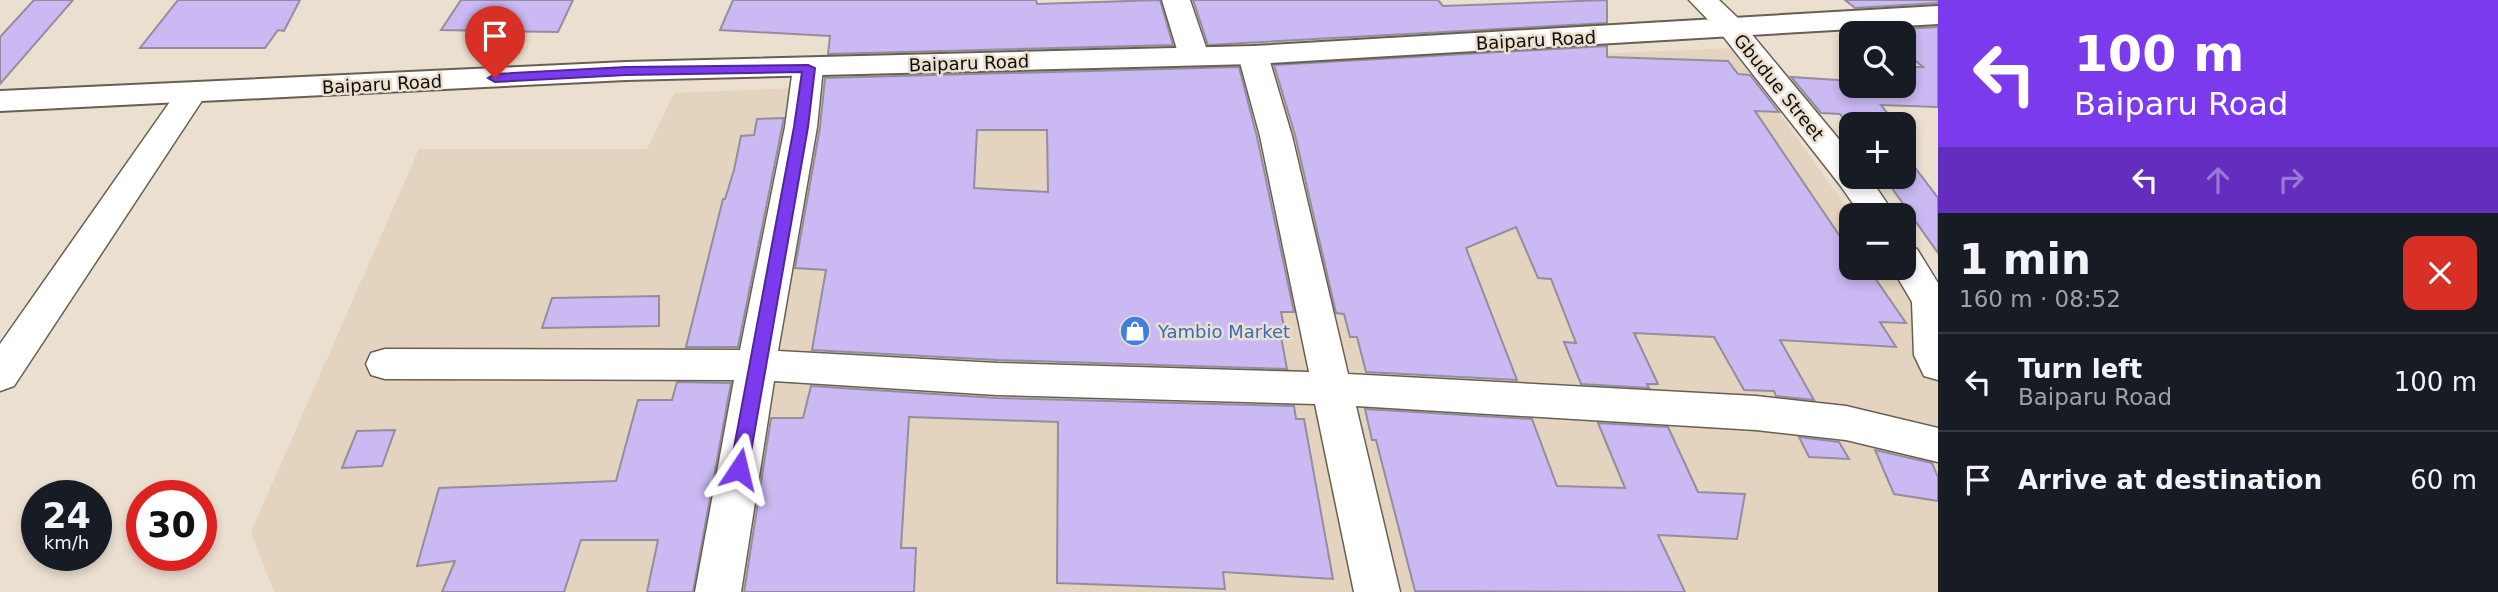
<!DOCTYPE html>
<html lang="en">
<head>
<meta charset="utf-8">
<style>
	body { margin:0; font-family:"DejaVu Sans",sans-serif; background:#242831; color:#f1f3f6; height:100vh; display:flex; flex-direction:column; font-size:26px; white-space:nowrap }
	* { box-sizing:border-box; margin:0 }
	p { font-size:23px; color:#9ea1a6 }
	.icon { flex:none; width:38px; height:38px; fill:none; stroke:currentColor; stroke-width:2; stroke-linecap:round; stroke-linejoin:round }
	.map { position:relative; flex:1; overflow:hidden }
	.side { display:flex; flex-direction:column; background:#171b24; width:560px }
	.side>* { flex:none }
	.guide { background:#7c3aed; color:#fff; overflow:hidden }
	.controls { position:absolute; left:1839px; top:21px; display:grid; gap:14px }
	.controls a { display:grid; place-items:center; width:77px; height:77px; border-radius:14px; background:#171b24; box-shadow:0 4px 10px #0003; font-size:35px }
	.speed { position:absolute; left:21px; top:480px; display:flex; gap:14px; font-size:35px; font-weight:700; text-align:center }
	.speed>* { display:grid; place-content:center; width:91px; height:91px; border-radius:50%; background:#171b24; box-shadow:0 4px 10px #0003; line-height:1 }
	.speed small { font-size:18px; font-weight:400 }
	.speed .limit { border:10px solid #d22; background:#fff; color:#111 }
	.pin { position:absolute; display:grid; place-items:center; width:60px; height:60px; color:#fff; margin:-72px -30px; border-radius:50% 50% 50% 0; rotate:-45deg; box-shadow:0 0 7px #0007 }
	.pin .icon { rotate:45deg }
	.me { position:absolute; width:77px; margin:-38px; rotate:10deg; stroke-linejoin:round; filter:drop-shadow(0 0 5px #0008) }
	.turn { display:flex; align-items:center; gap:24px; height:147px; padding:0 21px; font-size:32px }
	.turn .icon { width:91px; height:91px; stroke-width:2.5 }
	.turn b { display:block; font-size:49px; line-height:60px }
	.lanes { display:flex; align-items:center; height:66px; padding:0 21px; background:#0003; justify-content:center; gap:35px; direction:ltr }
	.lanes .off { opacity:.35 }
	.round { display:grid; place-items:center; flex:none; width:74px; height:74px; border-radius:14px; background:#242831 }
	.overview { display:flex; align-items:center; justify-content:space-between; height:119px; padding:0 21px }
	h1 { font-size:42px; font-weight:600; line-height:52px }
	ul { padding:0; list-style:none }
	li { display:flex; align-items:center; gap:21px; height:98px; padding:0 21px; border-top:2px solid #363941 }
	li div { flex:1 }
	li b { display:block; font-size:26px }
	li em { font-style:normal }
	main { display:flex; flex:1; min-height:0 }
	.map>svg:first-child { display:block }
	.built { fill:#e4d4bf }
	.building { fill:#cab9f2; stroke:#928e9d; stroke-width:2; fill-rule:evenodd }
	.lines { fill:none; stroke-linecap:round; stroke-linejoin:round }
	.minor-casing { stroke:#685f52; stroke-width:3 }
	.tertiary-casing { stroke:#685f52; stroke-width:4 }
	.minor { fill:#fff; fill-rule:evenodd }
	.tertiary { fill:#fff; fill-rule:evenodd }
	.route { fill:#7c3aed; stroke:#51269a; stroke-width:2 }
	.labels { text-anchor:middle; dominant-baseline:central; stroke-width:5; stroke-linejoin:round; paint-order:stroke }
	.street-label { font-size:18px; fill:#110d08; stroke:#ebdfd0 }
	.shop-label { font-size:18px; fill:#366cbe; stroke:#ebdfd0; text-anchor:start }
</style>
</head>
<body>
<main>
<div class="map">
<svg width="1938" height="592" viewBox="0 0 1938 592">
	<rect width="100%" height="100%" fill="#ebdfd0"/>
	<path class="built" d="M1733 48 1852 215V268H1889L1925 318 1938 344V592H274L251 532 419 149H647L674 93Z"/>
	<g class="building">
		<path d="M34 0H73L0 84V37Z"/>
		<path d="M178 0H300L284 31 278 30 265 48H140Z"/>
		<path d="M461 0H573L558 32 441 30Z"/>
		<path d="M733 0H1036L1037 4 1160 0 1173 45 828 54 830 36 720 30Z"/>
		<path d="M1193 0H1438L1443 6 1607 0V23L1208 45Z"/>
		<path d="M1845 0H1938V3L1855 8Z"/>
		<path d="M1938 27V107L1881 105 1896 124H1852V131L1840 114 1821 113 1791 77 1852 81V86H1904V67H1923L1904 51V33H1884L1880 30Z"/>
		<path d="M1607 46V57L1728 61 1738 74 1750 75 1779 112 1755 111 1852 254V268H1868L1906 323 1880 322 1896 347 1780 340 1814 400 1776 396 1774 391 1744 390 1714 337 1634 333 1658 384H1647L1649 388 1581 384 1564 342 1576 343 1551 279 1538 278 1516 227 1466 248 1517 380 1366 372 1357 337H1350L1344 314 1336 313 1295 135 1274 65Z"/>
		<path d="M1239 67 1257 137 1294 312H1281L1285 331H1280L1287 369 997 360 812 350 826 270 795 268 820 127 825 78ZM977 130H1047L1048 192 974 188Z"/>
		<path d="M784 118 738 347H686L723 199H725L734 170 741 136 754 135 757 119Z"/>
		<path d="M1904 153 1938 198V253L1884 177H1904Z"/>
		<path d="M659 296V326L542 328 552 298Z"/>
		<path d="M677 382 731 383 693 592H647L658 540H581L564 592H442L455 561 417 566 439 488 616 481 638 400H672Z"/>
		<path d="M811 386 997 398 1294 406 1296 419H1304L1333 579 1223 572 1225 589 1057 583 1058 422 909 417 901 548H916L914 592H744L771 418H803Z"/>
		<path d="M1365 409 1532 419 1557 486 1625 488 1598 423 1668 427 1698 492 1745 494 1737 539 1658 535 1685 592 1415 591 1376 440H1372Z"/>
		<path d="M395 430 382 466 342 468 357 431Z"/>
		<path d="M1799 437 1839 442 1849 459 1809 457Z"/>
		<path d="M1875 450 1932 463 1938 477V501L1894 494Z"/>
	</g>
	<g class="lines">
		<g class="minor-casing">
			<g id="minor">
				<path d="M1162 0H1190L1209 56 1204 62 1194 65 1184 62 1179 56Z"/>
				<path d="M1689 0H1719L1739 19 1852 155V177H1869L1895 215H1861L1840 185 1719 31Z"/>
				<path d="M1253 46 1263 49 1268 55 1292 136 1348 374 1756 396 1846 406 1938 428V462L1846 440 1756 430 1356 406 1400 592H1354L1315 404 997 395 774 381 741 592H695L734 380 385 379 371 375 366 364 371 353 385 349 740 350 785 127 793 68 798 62 808 59 818 62 823 68 817 127 778 351 997 363 1309 372 1260 136 1238 55 1243 49Z"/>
				<path d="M192 84 203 86 207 93 14 386 0 391V344L181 86Z"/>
				<path d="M1904 245 1917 249 1938 283V380L1924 376 1914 355 1912 302 1892 268H1904Z"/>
			</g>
		</g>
		<g class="tertiary-casing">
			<path id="tertiary" d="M1938 6V24L1253 64 626 80 0 111V91L626 62 1253 46Z"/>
		</g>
		<use href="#minor" class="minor"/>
		<use href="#tertiary" class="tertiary"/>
	</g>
	<path class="route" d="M808 65 815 68 808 127 748 469 746 475 739 477 733 475 730 469 794 127 802 72 626 75 495 82 488 78 495 74 626 67Z"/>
	<defs>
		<g id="shop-disc" transform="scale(1.575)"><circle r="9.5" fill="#3f7fe0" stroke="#ebdfd0"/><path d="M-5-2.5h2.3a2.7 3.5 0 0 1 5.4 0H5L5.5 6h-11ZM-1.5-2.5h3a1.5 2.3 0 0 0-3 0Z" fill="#fff"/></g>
	</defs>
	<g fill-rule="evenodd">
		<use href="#shop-disc" x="1135" y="331"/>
	</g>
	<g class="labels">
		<g class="street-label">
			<text transform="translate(1536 40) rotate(-3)">Baiparu Road</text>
			<text transform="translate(969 63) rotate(-2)">Baiparu Road</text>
			<text transform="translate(382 84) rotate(-3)">Baiparu Road</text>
			<text transform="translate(1779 87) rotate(51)">Gbudue Street</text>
		</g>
		<g class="shop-label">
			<text x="1158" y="331">Yambio Market</text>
		</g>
	</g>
</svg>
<div class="controls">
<a><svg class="icon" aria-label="search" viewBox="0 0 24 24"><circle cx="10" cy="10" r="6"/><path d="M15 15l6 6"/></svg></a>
<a>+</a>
<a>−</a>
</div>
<div class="speed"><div>24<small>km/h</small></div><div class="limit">30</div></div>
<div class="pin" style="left:495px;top:78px;background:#d93025"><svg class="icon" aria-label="arrive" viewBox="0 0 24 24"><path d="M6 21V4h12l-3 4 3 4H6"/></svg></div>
<svg class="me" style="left:739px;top:469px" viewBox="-20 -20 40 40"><path d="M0-17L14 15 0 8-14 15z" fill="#7c3aed" stroke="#fff" stroke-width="4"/></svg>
</div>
<section class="side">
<div class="guide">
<div class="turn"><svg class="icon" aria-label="left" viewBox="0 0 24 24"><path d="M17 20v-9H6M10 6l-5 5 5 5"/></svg><div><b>100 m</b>Baiparu Road</div></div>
<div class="lanes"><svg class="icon" aria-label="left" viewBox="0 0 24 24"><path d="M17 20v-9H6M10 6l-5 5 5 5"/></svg><svg class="icon off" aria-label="ahead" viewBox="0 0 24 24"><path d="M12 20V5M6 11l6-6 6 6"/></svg><svg class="icon off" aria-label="right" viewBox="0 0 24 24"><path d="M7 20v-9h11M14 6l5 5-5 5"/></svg></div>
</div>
<div class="overview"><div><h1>1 min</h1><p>160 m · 08:52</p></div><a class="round" style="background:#d93025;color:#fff"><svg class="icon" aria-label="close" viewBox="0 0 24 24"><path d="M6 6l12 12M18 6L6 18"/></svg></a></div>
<ul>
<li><svg class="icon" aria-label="left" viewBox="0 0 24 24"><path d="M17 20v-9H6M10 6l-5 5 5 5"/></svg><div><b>Turn left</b><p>Baiparu Road</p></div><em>100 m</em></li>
<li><svg class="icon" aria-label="arrive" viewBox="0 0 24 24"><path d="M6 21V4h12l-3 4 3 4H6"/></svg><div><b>Arrive at destination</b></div><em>60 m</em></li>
</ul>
</section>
</main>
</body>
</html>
